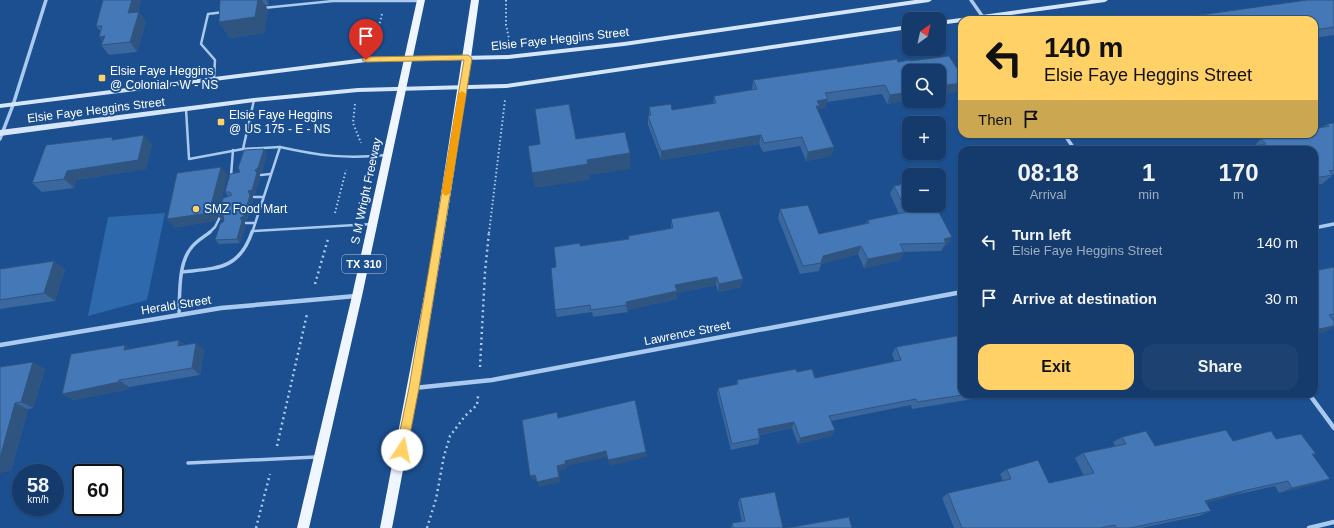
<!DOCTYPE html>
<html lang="en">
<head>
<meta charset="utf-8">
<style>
	body { margin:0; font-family:Helvetica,sans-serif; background:#1d4271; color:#f1f3f6; height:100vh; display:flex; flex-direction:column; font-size:15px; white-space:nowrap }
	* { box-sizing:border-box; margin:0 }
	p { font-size:13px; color:#9dadc1 }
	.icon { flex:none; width:22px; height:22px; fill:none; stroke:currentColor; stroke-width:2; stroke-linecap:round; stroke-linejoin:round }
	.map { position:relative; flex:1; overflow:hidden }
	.sheet { position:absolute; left:958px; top:146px; width:360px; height:252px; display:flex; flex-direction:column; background:#143b6b; border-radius:12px; box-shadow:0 1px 3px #0004,0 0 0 1px #33557e }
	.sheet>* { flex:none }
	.guide { position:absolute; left:958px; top:16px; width:360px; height:122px; border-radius:12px; box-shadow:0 1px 3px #0004,0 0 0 1px #33557e; background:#ffd166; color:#111; overflow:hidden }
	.needle { width:26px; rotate:33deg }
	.tools { position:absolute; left:902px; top:12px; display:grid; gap:8px }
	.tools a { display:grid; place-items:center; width:44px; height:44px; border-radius:8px; background:#143b6b; box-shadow:0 1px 3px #0004,0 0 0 1px #33557e; font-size:20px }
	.speed { position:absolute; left:12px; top:464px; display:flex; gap:8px; font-size:20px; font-weight:700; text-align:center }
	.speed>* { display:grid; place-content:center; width:52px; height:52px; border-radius:50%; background:#143b6b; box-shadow:0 1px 3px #0004,0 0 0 1px #33557e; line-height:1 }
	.speed small { font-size:10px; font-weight:400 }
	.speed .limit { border:2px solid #111; border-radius:6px; background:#fff; color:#111 }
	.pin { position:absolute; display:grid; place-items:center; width:34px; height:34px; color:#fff; margin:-41px -17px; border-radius:50% 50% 50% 0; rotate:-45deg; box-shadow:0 0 4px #0007 }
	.pin .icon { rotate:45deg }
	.me { position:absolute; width:44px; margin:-22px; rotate:11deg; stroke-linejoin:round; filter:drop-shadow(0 0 3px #0008) }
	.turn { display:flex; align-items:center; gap:14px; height:84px; padding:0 20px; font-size:18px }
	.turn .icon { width:52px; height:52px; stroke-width:2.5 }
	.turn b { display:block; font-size:28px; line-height:34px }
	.then { display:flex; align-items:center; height:38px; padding:0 20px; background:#0003; gap:8px; font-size:15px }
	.eta { display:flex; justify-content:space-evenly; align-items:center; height:68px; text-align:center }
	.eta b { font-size:24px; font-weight:600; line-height:28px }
	.button { display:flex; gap:8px; margin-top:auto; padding:8px 20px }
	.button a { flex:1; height:46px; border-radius:12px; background:#ffd166; color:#111; font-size:16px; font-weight:600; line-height:46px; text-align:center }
	.button a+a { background:#1d4271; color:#f1f3f6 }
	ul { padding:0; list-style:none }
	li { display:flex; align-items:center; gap:12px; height:56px; padding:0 20px }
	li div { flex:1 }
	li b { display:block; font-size:15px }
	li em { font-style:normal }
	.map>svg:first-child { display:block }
	.green { fill:#2e69ad }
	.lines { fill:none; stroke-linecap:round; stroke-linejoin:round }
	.path-far1 { stroke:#a9c9ee; stroke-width:2; stroke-dasharray:1.5 2.5; stroke-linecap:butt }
	.path { stroke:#a9c9ee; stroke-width:2.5; stroke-dasharray:2 3.5; stroke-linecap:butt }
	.lane-far1 { stroke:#a9c9ee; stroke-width:2.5 }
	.lane { stroke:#a9c9ee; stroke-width:3.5 }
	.street-far1 { stroke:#a9c9ee; stroke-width:3.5 }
	.street { stroke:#a9c9ee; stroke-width:4.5 }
	.secondary { fill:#d6e6fa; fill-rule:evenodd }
	.primary { fill:#f0f6ff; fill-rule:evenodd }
	.wall { fill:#3a679d }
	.shaded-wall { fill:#305480 }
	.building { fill:#4478b7; stroke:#305480 }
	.route { fill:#ffd166; stroke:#a68842 }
	.slow { fill:#f59e0b }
	.poi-dot { fill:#ffd166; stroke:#1b4f8f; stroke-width:1.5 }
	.labels { text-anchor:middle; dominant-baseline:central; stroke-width:4; stroke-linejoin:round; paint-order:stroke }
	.shield { fill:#1b4f8f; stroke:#bbcadd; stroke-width:1 }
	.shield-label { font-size:11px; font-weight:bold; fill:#fff }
	.street-label { font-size:12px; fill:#fff; stroke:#1b4f8f }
	.poi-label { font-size:12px; fill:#fff; stroke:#1b4f8f; text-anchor:start }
</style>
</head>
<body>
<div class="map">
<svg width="1334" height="528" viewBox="0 0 1334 528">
	<rect width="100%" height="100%" fill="#1b4f8f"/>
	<path class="green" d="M165 213 147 300 88 316 108 217Z"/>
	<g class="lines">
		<g class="path-far1">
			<path d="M506 0V25L510 43"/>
			<path d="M370 45 378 30 382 14"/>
			<path d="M355 104 353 123 361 143"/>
			<path d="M335 213 346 170"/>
			<path d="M489 233 505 100"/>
		</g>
		<g class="path">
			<path d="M315 284 328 239"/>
			<path d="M480 367 485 272 489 232"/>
			<path d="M277 446 307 314"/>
			<path d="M256 528 270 474"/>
			<path d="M427 528 436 499 444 456 450 436 465 416 477 405 478 396"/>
		</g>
		<g class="lane-far1">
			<path d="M263 8 333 1H421"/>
			<path d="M214 78 215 60 201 44 208 14 224 12"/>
			<path d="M186 109 189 159 243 149 280 147"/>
			<path d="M243 149 254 100"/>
			<path d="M261 175 270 174"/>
			<path d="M231 176 233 150"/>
			<path d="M254 197H263"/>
			<path d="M246 223H254"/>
			<path d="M252 231 372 224"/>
			<path d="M209 233 215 227 221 215"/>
			<path d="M252 233 280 147C320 156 346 159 387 155"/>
		</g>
		<g class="lane">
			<path d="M182 272C217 268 239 270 252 232"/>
			<path d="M179 313C180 294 178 264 191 248 196 241 204 237 210 232"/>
			<path d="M188 463 316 457"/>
		</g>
		<g class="street-far1">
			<path d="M971 0 985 20"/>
			<path d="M1064 134 1075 150"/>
			<path d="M0 139 13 105 46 0"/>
			<path d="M1314 228 1334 224"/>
		</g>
		<g class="street">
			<path d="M0 345 221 308 356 296"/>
			<path d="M414 388 492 380 962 292"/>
			<path d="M1309 394 1334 428"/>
			<path d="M1309 528 1334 522"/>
		</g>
		<g class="secondary">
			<path d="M915 0H932L929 2 624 46 508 59 366 62 0 108V104L366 58 508 55 624 42Z"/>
			<path d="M1091 0H1108L1105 2 975 20H962V22L939 25V21Z"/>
			<path d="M909 25V29L506 88 358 92 254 102 0 136V130L254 98 358 88 506 84Z"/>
		</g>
		<g class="primary">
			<path d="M417 0H425L362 296 309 528H297L352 296Z"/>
			<path d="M471 0H479C455 177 426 353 392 528H380L430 265Z"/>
		</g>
	</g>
	<g class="wall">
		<path d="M103 0H141L138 12 146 21 137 52 109 55 101 45 103 42 99 37 100 31 96 26Z"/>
		<path d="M220 0H269V5H265L268 10 264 33 230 38 219 22Z"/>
		<path d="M1334 0V35L1314 38V20Z"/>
		<path d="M910 61 962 76V89L961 91 939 95V71H909V100L887 104 882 94 827 102 825 108 819 109 818 112 834 147 831 156 806 161 800 146 763 152 759 144 661 160 648 125V116L649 115V107L672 110 713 104 714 96 752 90 753 80 898 62Z"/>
		<path d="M1334 123V174H1332L1333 175 1322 184 1314 185V150L1254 146 1261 139 1323 127 1327 124Z"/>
		<path d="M115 139 152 144 146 169 76 180 74 188 42 192 32 183Z"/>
		<path d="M264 149 267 154 262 172 258 174 260 178 255 194 251 196 253 200 247 220 243 222 246 226 240 243 219 244 215 240 224 221V220H222L218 216 228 196 225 192 240 172Z"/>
		<path d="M894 186 952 237 947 246H944L941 251 904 252 900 260 864 268 858 254 821 264 819 271 800 274 778 218 780 209 819 234 866 223 868 220 899 214 890 194Z"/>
		<path d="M671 219 741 287 718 292 716 285 677 293V299L627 310 628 312 593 317 592 312 557 317 555 310 556 267 580 246 628 239V236L671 228Z"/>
		<path d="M1334 267V319L1333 320 1325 332 1314 335V271Z"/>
		<path d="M0 269H65L55 301 0 309Z"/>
		<path d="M179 340 184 345 204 350 200 375 129 387V389L73 400 62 394 125 345 131 349Z"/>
		<path d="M896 347 962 394H1003L912 409 911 405 831 421 835 430 832 436 798 444 792 428 759 435 760 438 758 444 731 450 717 394 718 388 736 385 737 380 797 372 815 378 895 362 892 354Z"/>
		<path d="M0 367 45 369 33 408 28 409 11 471Z"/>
		<path d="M1122 437 1155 446 1233 441 1276 439 1316 454 1313 455 1316 484 1279 493 1275 486 1235 495 1206 503 1211 511 1199 516 1141 528H954L942 498 948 493 1003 481 1000 474 1007 469 1049 483 1084 476 1075 458 1083 453 1115 446 1113 442Z"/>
		<path d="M740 498 783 528H731L732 523 742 522 738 503Z"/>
	</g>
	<g class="shaded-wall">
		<path d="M132 0H141L135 23 128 13Z"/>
		<path d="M258 0H262L268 10 264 33 230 38 219 22Z"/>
		<path d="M266 0H269V5Z"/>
		<path d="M139 12 146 21 137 52 130 42Z"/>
		<path d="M105 36V45L99 37Z"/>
		<path d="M962 83V89L961 91 939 95V86Z"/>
		<path d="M909 92V100L887 104 890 95Z"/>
		<path d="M828 99 825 108 819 109 818 115 813 116 817 101Z"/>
		<path d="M144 135 152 144 146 169 76 180 74 188 64 179 67 171Z"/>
		<path d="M761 135 759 144 661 160V151Z"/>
		<path d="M834 147 831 156 806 161 808 152Z"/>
		<path d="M264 149 267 154 262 172 258 174 260 178 255 194 251 196 253 200 247 220 243 222 246 226 240 243 237 239 240 218 255 170Z"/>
		<path d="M630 153 631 169 589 175 590 180 535 188 532 173 587 160Z"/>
		<path d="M221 167 228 175 216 221 175 228 167 219Z"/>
		<path d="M223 215 227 220H222L218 216Z"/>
		<path d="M952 237 947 246H944L946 243 944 239Z"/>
		<path d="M861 246 858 254 821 264 823 256Z"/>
		<path d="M904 252 900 260 864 268 868 259Z"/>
		<path d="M54 261 65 269 55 301 44 293Z"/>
		<path d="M717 277 716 285 677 293V299L627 310 626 302 675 285Z"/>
		<path d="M743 279 741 287 718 292 719 284Z"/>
		<path d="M1334 326V327L1325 332 1314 335V330Z"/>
		<path d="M179 340 188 348 178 346Z"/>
		<path d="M196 343 204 350 200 375 192 368Z"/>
		<path d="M125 345 135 352 124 350Z"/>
		<path d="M33 362 45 369 33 408 21 402Z"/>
		<path d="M119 380 129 387V389L73 400 62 394Z"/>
		<path d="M15 403 28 409 11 471 0 473V458Z"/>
		<path d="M794 422 792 428 756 435 758 429Z"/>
		<path d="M835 430 832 436 798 444 800 438Z"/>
		<path d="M606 451 608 457 567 466V469L559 471 561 482 539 487 537 482 557 466 565 461Z"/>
		<path d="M646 452 647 457 610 466 608 460Z"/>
		<path d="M535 475 538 480 533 481 530 476Z"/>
		<path d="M1330 479 1316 484 1279 493 1292 488Z"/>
		<path d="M1247 490 1235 495 1194 506 1205 501Z"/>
	</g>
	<g class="building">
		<path d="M103 0H132L128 13 139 12 130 42 101 45 105 36 99 37 102 26H96Z"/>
		<path d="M220 0H258L255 17 219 22Z"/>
		<path d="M1307 0H1334V27L1314 30V20H1164Z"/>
		<path d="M949 56 962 76V83L939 86V71H909V92L890 95 885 85 825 93 828 99 817 101 820 106H816L834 147 808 152 802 137 764 143 761 135 661 151 648 116 651 115 649 107 671 104 672 110 716 103 714 96 757 89 753 80 897 59 898 62 909 60 910 61Z"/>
		<path d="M569 104 576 139 625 132 630 153 587 160 588 164 532 173 528 146 540 144 535 109Z"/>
		<path d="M1334 123V167H1333L1334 168V170L1329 171 1333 175 1314 178V150H1234L1266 144 1261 139 1288 134H1314V129L1329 126 1327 124Z"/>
		<path d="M144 135 138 160 67 171 64 179 32 183 46 145 112 137V140Z"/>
		<path d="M264 149 258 168 255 170 257 173 252 190 248 191 250 195 244 216 240 218 242 221 237 239 215 240 220 224 224 221 223 215 218 216 223 198 232 195 230 192H225L230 174 240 172 238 168 244 150Z"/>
		<path d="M221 167 209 213 167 219 177 173Z"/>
		<path d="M909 183V205H935L952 237 944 239 946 243 900 244 904 252 868 259 861 246 823 256 821 263 803 266 780 209 808 205 819 234 869 223 868 220 907 212 894 186Z"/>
		<path d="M719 211 743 279 719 284 717 277 675 285 677 291 626 302 627 305 591 310 590 305 555 310 551 268 556 267 554 247 580 243V246L629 239 628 236 673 228 671 219Z"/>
		<path d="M54 261 44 293 0 300V269Z"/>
		<path d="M1334 267V314L1329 315 1334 321V326L1314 330V271Z"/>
		<path d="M962 335V394H969L917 402 916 399 829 416 835 430 800 438 794 422 758 429 760 438 732 444 718 388 738 384 737 380 796 369 797 372 812 369 815 378 901 360 896 347Z"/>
		<path d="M179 340 178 346 196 343 192 368 119 380V382L62 394 71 354 125 345 124 350Z"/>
		<path d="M33 362 21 402 15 403 0 458V367Z"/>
		<path d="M635 400 646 452 608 460 606 451 565 461V464L557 466 559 477 537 482 535 475 530 476 522 420 557 412 558 418Z"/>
		<path d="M1226 430 1233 441 1271 431 1276 439 1301 434 1316 454H1312L1330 479 1292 488 1288 481 1247 490 1205 501 1211 511 1130 528H1116L1115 525 1100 528H962L948 493 1011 479 1007 469 1038 460 1049 483 1094 473 1083 453 1126 444 1122 437 1146 431 1155 446Z"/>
		<path d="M775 492 783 528H733L732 523 745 521 740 498Z"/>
		<path d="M849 517 852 528H787Z"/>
	</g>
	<path class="route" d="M468 55 472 58 419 388 407 450 405 454 402 456 398 454 396 450 409 388 464 60 366 62 362 60 366 57Z"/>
	<path class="slow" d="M462 91 466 94 450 193 446 196 442 193 458 94Z"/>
	<g class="poi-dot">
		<rect x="98" y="74" width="8" height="8" rx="2"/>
		<rect x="217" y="118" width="8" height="8" rx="2"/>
		<circle cx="196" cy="209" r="4"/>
	</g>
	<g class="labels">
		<rect class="shield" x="342" y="255" width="44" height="18" rx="3"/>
		<g class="shield-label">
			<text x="364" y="264">TX 310</text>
		</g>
		<g class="street-label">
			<text transform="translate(560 39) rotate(-6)">Elsie Faye Heggins Street</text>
			<text transform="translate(96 110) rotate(-7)">Elsie Faye Heggins Street</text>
			<text transform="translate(366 191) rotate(-78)">S M Wright Freeway</text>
			<text transform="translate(176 305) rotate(-9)">Herald Street</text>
			<text transform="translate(687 333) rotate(-11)">Lawrence Street</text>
		</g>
		<g class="poi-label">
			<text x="110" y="71">Elsie Faye Heggins<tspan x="110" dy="14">@ Colonial - W - NS</tspan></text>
			<text x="229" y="115">Elsie Faye Heggins<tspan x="229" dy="14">@ US 175 - E - NS</tspan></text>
			<text x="204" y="209">SMZ Food Mart</text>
		</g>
	</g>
</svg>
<div class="tools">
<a><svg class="needle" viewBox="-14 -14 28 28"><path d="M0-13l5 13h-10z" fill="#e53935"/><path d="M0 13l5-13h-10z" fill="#9dadc1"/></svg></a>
<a><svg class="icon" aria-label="search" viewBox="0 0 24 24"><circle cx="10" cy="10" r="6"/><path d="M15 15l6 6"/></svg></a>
<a>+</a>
<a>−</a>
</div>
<div class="speed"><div>58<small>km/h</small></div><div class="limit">60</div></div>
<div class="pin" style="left:366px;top:60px;background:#d93025"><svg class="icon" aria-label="arrive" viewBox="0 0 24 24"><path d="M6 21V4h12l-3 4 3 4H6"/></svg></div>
<svg class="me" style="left:402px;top:450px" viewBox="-20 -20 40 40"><circle r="19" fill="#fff"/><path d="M0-13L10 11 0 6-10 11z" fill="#ffd166"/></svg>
<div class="guide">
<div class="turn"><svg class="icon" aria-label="left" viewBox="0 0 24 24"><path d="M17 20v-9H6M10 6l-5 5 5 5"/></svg><div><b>140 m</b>Elsie Faye Heggins Street</div></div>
<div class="then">Then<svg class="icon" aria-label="arrive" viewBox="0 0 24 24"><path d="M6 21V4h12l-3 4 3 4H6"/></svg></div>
</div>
<section class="sheet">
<div class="eta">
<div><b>08:18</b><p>Arrival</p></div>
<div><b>1</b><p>min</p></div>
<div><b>170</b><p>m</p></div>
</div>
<ul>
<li><svg class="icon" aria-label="left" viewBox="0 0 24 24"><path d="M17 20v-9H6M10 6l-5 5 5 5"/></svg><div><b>Turn left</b><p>Elsie Faye Heggins Street</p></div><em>140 m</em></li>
<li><svg class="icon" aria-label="arrive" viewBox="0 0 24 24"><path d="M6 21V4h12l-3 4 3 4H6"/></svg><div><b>Arrive at destination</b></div><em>30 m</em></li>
</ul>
<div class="button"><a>Exit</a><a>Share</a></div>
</section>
</div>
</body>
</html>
